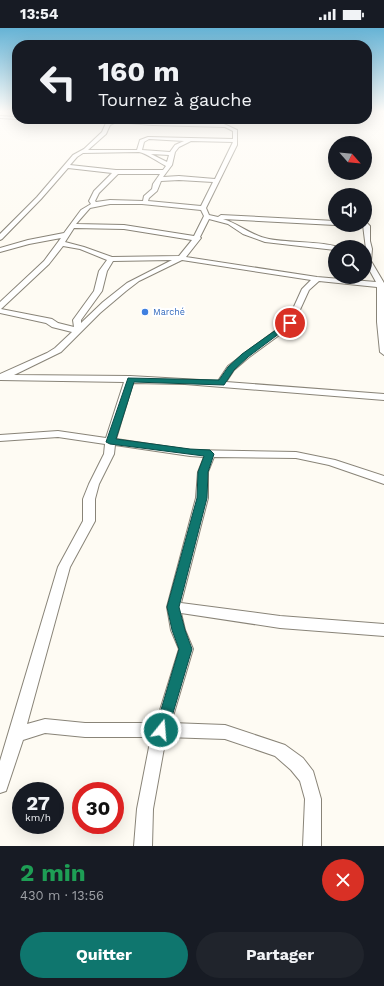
<!DOCTYPE html>
<html lang="fr">
<head>
<meta charset="utf-8">
<style>
	body { margin:0; font-family:"Work Sans",sans-serif; background:#20242c; color:#f1f3f6; height:100vh; display:flex; flex-direction:column; font-size:15px; white-space:nowrap }
	* { box-sizing:border-box; margin:0 }
	p { font-size:13px; color:#9ea1a6 }
	.icon { flex:none; width:22px; height:22px; fill:none; stroke:currentColor; stroke-width:2; stroke-linecap:round; stroke-linejoin:round }
	.map { position:relative; height:818px; overflow:hidden }
	.side { display:flex; flex-direction:column; background:#171b24; flex:1 }
	.side>* { flex:none }
	.guide { position:absolute; left:12px; top:12px; width:360px; height:84px; border-radius:16px; box-shadow:0 4px 16px #0002; background:#171b24; color:#f1f3f6; overflow:hidden }
	.needle { width:26px; rotate:117deg }
	.fabs { position:absolute; left:328px; top:108px; display:grid; gap:8px }
	.fabs a { display:grid; place-items:center; width:44px; height:44px; border-radius:50%; background:#171b24; box-shadow:0 4px 16px #0002; font-size:20px }
	.speed { position:absolute; left:12px; top:754px; display:flex; gap:8px; font-size:20px; font-weight:700; text-align:center }
	.speed>* { display:grid; place-content:center; width:52px; height:52px; border-radius:50%; background:#171b24; box-shadow:0 4px 16px #0002; line-height:1 }
	.speed small { font-size:10px; font-weight:400 }
	.speed .limit { border:6px solid #d22; background:#fff; color:#111 }
	.pin { position:absolute; display:grid; place-items:center; width:34px; height:34px; color:#fff; margin:-17px; border:2px solid #fff; border-radius:50%; box-shadow:0 1px 4px #0007 }
	.me { position:absolute; width:44px; margin:-22px; rotate:17deg; stroke-linejoin:round; filter:drop-shadow(0 0 3px #0008) }
	.turn { display:flex; align-items:center; gap:14px; height:84px; padding:0 20px; font-size:18px }
	.turn .icon { width:52px; height:52px; stroke-width:2.5 }
	.turn b { display:block; font-size:28px; line-height:34px }
	.round { display:grid; place-items:center; flex:none; width:42px; height:42px; border-radius:21px; background:#20242c }
	.headline { display:flex; align-items:center; justify-content:space-between; height:68px; padding:0 20px }
	h1 { font-size:24px; font-weight:700; line-height:30px; color:#1e9e55 }
	.button { display:flex; gap:8px; margin-top:auto; padding:8px 20px }
	.button a { flex:1; height:46px; border-radius:24px; background:#0f766e; color:#fff; font-size:16px; font-weight:700; line-height:46px; text-align:center }
	.button a+a { background:#20242c; color:#f1f3f6 }
	.status { display:flex; justify-content:space-between; align-items:center; height:28px; padding:0 20px; background:#171b24; direction:ltr }
	.status svg { height:11px; fill:currentColor }
	.map>svg:first-child { display:block }
	.lines { fill:none; stroke-linecap:round; stroke-linejoin:round }
	.street-casing { stroke:#898478; stroke-width:2 }
	.street { fill:#fff; fill-rule:evenodd }
	.route { fill:#0f766e; stroke:#0a4d48 }
	.shop-dot { fill:#3f7fe0; stroke:#fff; stroke-width:1.5 }
	.labels { text-anchor:middle; dominant-baseline:central; stroke-width:4; stroke-linejoin:round; paint-order:stroke }
	.far-shop-label { font-size:9px; fill:#366cbe; stroke:#fff; text-anchor:start }
</style>
</head>
<body>
<div class="status"><b>13:54</b><svg viewBox="0 0 49 12"><path d="M0 12V9h3v3zM5 12V6h3v6zM10 12V3h3v9zM15 12V0h3v12zM26 1h20v11H26zM47 4h2v5h-2z"/></svg></div>
<div class="map">
<svg width="384" height="818" viewBox="0 0 384 818">
	<rect width="100%" height="100%" fill="#fefbf3"/>
	<g class="lines">
		<g class="street-casing">
			<g id="street">
				<path d="M0 88 17 89 18 91 0 90Z"/>
				<path d="M207 91H213L237 102V117L206 180 209 187 218 189 221 187 335 193V197L223 191C239 196 252 208 269 211 289 215 320 213 338 219H335V222L265 214 243 206 228 196 209 191 200 209 201 210 186 229 317 249 376 254 365 234 366 221 363 197H365V193L370 198V213L372 221 371 233 384 255V327L380 324 377 294V259L319 253 309 262 293 297 248 330 234 342 226 354 384 366V372L185 356 133 355 116 411 190 422 296 424 335 432 384 448V456L329 437 296 430 214 429 208 444V470L181 575 280 588 384 596V608L280 600 181 585 185 602 193 621 171 695 225 697 285 717 303 730 313 743 321 771V818H303L305 771 300 753 291 742 275 728 225 711 166 709 153 781 152 818H134L137 781 151 709H85L45 705 23 712 6 763 0 765V733L58 539 83 493V471L89 456 104 426 105 416 58 409 0 413V407L58 403 106 410 124 354 0 352V346L47 325 55 320 72 304 52 299 46 295 0 285V274L44 233 61 210 29 216 0 224V220L28 212 64 205 81 182 91 176 89 173 94 163 112 145 68 140 41 171 2 211 0 212V206L37 169 73 127 84 121 102 104 106 95 115 92 153 95 218 96ZM116 94 153 97 225 99 233 103V111L148 109 140 112 137 122H88L106 106 110 97ZM149 111 184 113 175 117 170 124 142 122 144 114ZM191 113 233 114 215 151 179 148 163 149 172 137 175 124 179 119ZM139 124C146 125 158 134 166 138L163 142H116L70 137 77 129 83 125ZM151 126 169 127 167 134ZM118 146H160L153 156 152 161 144 168 143 173 110 172 96 174 95 173 99 165ZM179 152 213 154 201 178 148 173 149 170 157 163 161 153ZM110 176H142L201 182 204 188 194 208 124 197 76 196 90 180ZM74 200 124 201 192 212 179 228 112 229 84 219 65 214ZM63 218 80 221 107 232 99 243 94 263 73 292 74 299 58 295 52 291 1 281 49 236ZM172 232 127 255 103 274 81 295V292L102 263 107 243 113 233ZM182 232 311 252 302 261 287 294 228 338 218 353 130 348 14 347 61 324 100 285 126 263 139 253ZM115 417 190 428 204 429 198 444 196 470 167 579 171 602 179 621 156 695H85L45 691 27 696 70 539 95 493V471L99 456 114 426Z"/>
			</g>
		</g>
		<use href="#street" class="street"/>
	</g>
	<linearGradient id="sky" x2="0" y2="1"><stop stop-color="#66b3d5"/><stop offset="0.42" stop-color="#fffdfa"/><stop offset="1" stop-color="#fffdfa" stop-opacity="0"/></linearGradient>
	<rect width="384" height="198" fill="url(#sky)"/>
	<path class="route" d="M290 292 292 293V296L248 329 234 342 224 357 134 354 116 411 190 421 210 422 214 426 208 444 207 470 179 579 185 602 192 621 168 702 166 706 161 708 157 706 155 702 179 621 172 602 167 579 197 470 198 444 204 428 110 416 106 414 128 350 219 352 228 339 242 326Z"/>
	<circle class="shop-dot" cx="145" cy="284" r="4"/>
	<g class="labels">
		<g class="far-shop-label">
			<text x="153" y="284">Marché</text>
		</g>
	</g>
</svg>
<div class="fabs">
<a><svg class="needle" viewBox="-14 -14 28 28"><path d="M0-13l5 13h-10z" fill="#e53935"/><path d="M0 13l5-13h-10z" fill="#9ea1a6"/></svg></a>
<a><svg class="icon" aria-label="sound" viewBox="0 0 24 24"><path d="M4 9h4l5-4v14l-5-4H4zM17 9q2 3 0 6"/></svg></a>
<a><svg class="icon" aria-label="search" viewBox="0 0 24 24"><circle cx="10" cy="10" r="6"/><path d="M15 15l6 6"/></svg></a>
</div>
<div class="speed"><div>27<small>km/h</small></div><div class="limit">30</div></div>
<div class="pin" style="left:290px;top:295px;background:#d93025"><svg class="icon" aria-label="arrive" viewBox="0 0 24 24"><path d="M6 21V4h12l-3 4 3 4H6"/></svg></div>
<svg class="me" style="left:161px;top:702px" viewBox="-20 -20 40 40"><circle r="17" fill="#0f766e" stroke="#fff" stroke-width="3"/><path d="M0-11L8 9 0 5-8 9z" fill="#fff"/></svg>
<div class="guide">
<div class="turn"><svg class="icon" aria-label="left" viewBox="0 0 24 24"><path d="M17 20v-9H6M10 6l-5 5 5 5"/></svg><div><b>160 m</b>Tournez à gauche</div></div>
</div>
</div>
<section class="side">
<div class="headline"><div><h1>2 min</h1><p>430 m · 13:56</p></div><a class="round" style="background:#d93025;color:#fff"><svg class="icon" aria-label="close" viewBox="0 0 24 24"><path d="M6 6l12 12M18 6L6 18"/></svg></a></div>
<div class="button"><a>Quitter</a><a>Partager</a></div>
</section>
</body>
</html>
